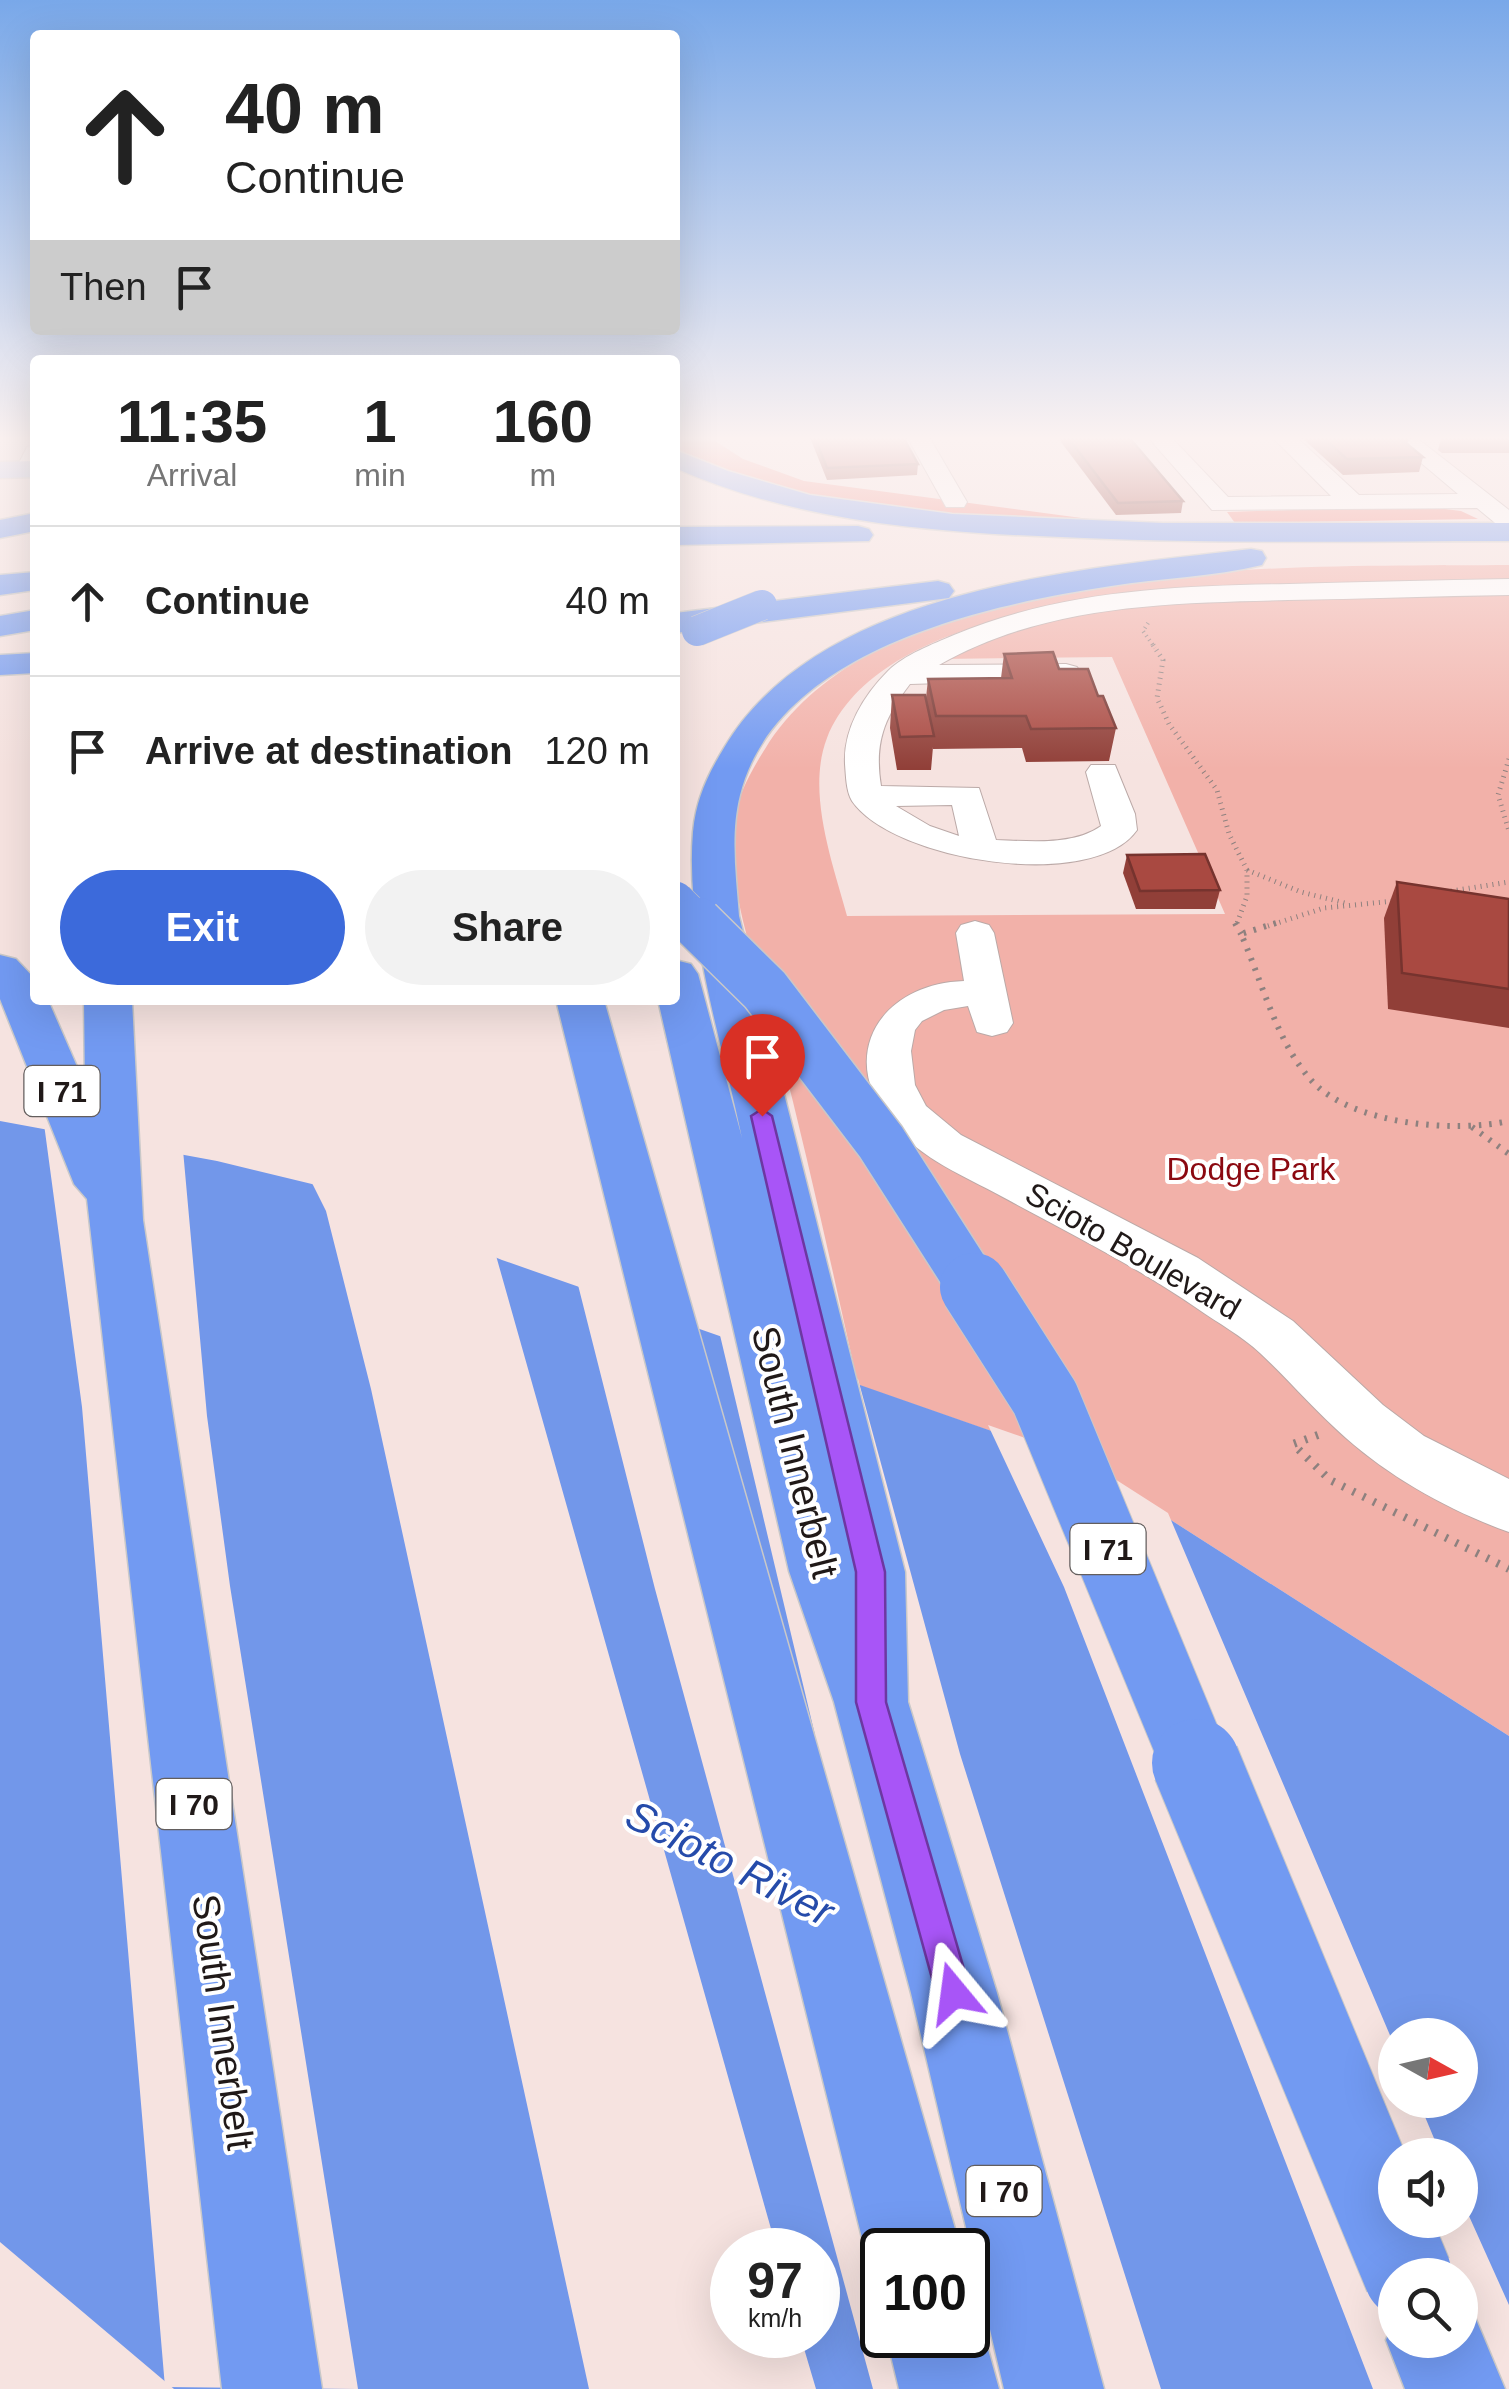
<!DOCTYPE html>
<html lang="en">
<head>
<meta charset="utf-8">
<style>
	body { margin:0; font-family:Arial,sans-serif; background:#f2f2f2; color:#222; height:100vh; display:flex; flex-direction:column; font-size:38px; white-space:nowrap }
	* { box-sizing:border-box; margin:0 }
	p { font-size:32px; color:#767676 }
	.icon { flex:none; width:55px; height:55px; fill:none; stroke:currentColor; stroke-width:2; stroke-linecap:round; stroke-linejoin:round }
	.map { position:relative; flex:1; overflow:hidden }
	.panel { position:absolute; left:30px; top:355px; width:650px; height:650px; display:flex; flex-direction:column; background:#fff; border-radius:10px; box-shadow:0 10px 40px #0002 }
	.panel>* { flex:none }
	.guide { position:absolute; left:30px; top:30px; width:650px; height:305px; border-radius:10px; box-shadow:0 10px 40px #0002; background:#fff; color:#222; overflow:hidden }
	.needle { width:65px; rotate:98deg }
	.buttons { position:absolute; left:1378px; top:2018px; display:grid; gap:20px }
	.buttons a { display:grid; place-items:center; width:100px; height:100px; border-radius:50%; background:#fff; box-shadow:0 10px 40px #0002; font-size:50px }
	.speed { position:absolute; left:710px; top:2228px; display:flex; gap:20px; font-size:50px; font-weight:700; text-align:center }
	.speed>* { display:grid; place-content:center; width:130px; height:130px; border-radius:50%; background:#fff; box-shadow:0 10px 40px #0002; line-height:1 }
	.speed small { font-size:25px; font-weight:400 }
	.speed .limit { border:5px solid #111; border-radius:15px; background:#fff; color:#111 }
	.pin { position:absolute; display:grid; place-items:center; width:85px; height:85px; color:#fff; margin:-102px -42px; border-radius:50% 50% 50% 0; rotate:-45deg; box-shadow:0 0 10px #0007 }
	.pin .icon { rotate:45deg }
	.me { position:absolute; width:110px; margin:-55px; rotate:344deg; stroke-linejoin:round; filter:drop-shadow(0 0 8px #0008) }
	.turn { display:flex; align-items:center; gap:35px; height:210px; padding:0 30px; font-size:45px }
	.turn .icon { width:130px; height:130px; stroke-width:2.5 }
	.turn b { display:block; font-size:70px; line-height:85px }
	.then { display:flex; align-items:center; height:95px; padding:0 30px; background:#0003; gap:20px; font-size:38px }
	.eta { display:flex; justify-content:space-evenly; align-items:center; height:170px; text-align:center }
	.eta b { font-size:60px; font-weight:700; line-height:70px }
	.cta { display:flex; gap:20px; margin-top:auto; padding:20px 30px }
	.cta a { flex:1; height:115px; border-radius:60px; background:#3c6adb; color:#fff; font-size:40px; font-weight:700; line-height:115px; text-align:center }
	.cta a+a { background:#f2f2f2; color:#222 }
	ul { padding:0; list-style:none }
	li { display:flex; align-items:center; gap:30px; height:150px; padding:0 30px; border-top:2px solid #e0e0e0 }
	li div { flex:1 }
	li b { display:block; font-size:38px }
	li em { font-style:normal }
	.map>svg:first-child { display:block }
	.green { fill:#f2b1a9 }
	.forest { fill:#f2897f }
	.water { fill:#7297ea; fill-rule:evenodd }
	.pier { fill:#f6e3e0; fill-rule:evenodd }
	.lines { fill:none; stroke-linecap:round; stroke-linejoin:round }
	.minor-casing { stroke:#bba9a7; stroke-width:2 }
	.major-casing { stroke:#c9c8c8; stroke-width:3 }
	.highway-casing { stroke:#c9c8c8; stroke-width:3 }
	.path-far3 { stroke:#8e817f; stroke-width:4; stroke-dasharray:1 4; stroke-linecap:butt }
	.path-far2 { stroke:#8e817f; stroke-width:5; stroke-dasharray:1 5; stroke-linecap:butt }
	.path-far1 { stroke:#8e817f; stroke-width:6; stroke-dasharray:2.5 8; stroke-linecap:butt }
	.path { stroke:#8e817f; stroke-width:8; stroke-dasharray:2.5 9; stroke-linecap:butt }
	.minor { fill:#fff; fill-rule:evenodd }
	.major { fill:#aac2f7; fill-rule:evenodd }
	.highway { fill:#729af2; fill-rule:evenodd }
	.highway-bridge-far4-casing { stroke:#c9c8c8; stroke-width:31; stroke-linecap:butt }
	.highway-bridge-far3-casing { stroke:#c9c8c8; stroke-width:40; stroke-linecap:butt }
	.highway-bridge-far2-casing { stroke:#c9c8c8; stroke-width:54; stroke-linecap:butt }
	.highway-bridge-far1-casing { stroke:#c9c8c8; stroke-width:70; stroke-linecap:butt }
	.highway-bridge-casing { stroke:#c9c8c8; stroke-width:90; stroke-linecap:butt }
	.highway-bridge-far4 { stroke:#729af2; stroke-width:30 }
	.highway-bridge-far3 { stroke:#729af2; stroke-width:39 }
	.highway-bridge-far2 { stroke:#729af2; stroke-width:51 }
	.highway-bridge-far1 { stroke:#729af2; stroke-width:68 }
	.highway-bridge { stroke:#729af2; stroke-width:88 }
	.wall { fill:#913f38 }
	.building { fill:#a94941; stroke:#76332e; stroke-width:2.5 }
	.route { fill:#a855f7; stroke:#6d37a1; stroke-width:2.5 }
	.labels { text-anchor:middle; dominant-baseline:central; stroke-width:8; stroke-linejoin:round; paint-order:stroke }
	.shield { fill:#fff; stroke:#635e5d; stroke-width:2.5 }
	.shield-label { font-size:30px; font-weight:bold; fill:#201918 }
	.park-label { font-size:32px; fill:#8b0810; stroke:#fff }
	.street-label { font-size:32px; fill:#201918; stroke:#fff }
	.near-street-label { font-size:38px; fill:#201918; stroke:#fff }
	.near-water-label { font-size:42px; font-style:italic; fill:#254baa; stroke:#fff }
</style>
</head>
<body>
<div class="map">
<svg width="1509" height="2389" viewBox="0 0 1509 2389">
	<rect width="100%" height="100%" fill="#f6e3e0"/>
	<path class="green" d="M1509 565V583C1350 586 898 560 827 738 806 792 833 864 847 916L1225 914 1112 657 939 659C969 646 999 631 1031 623 1181 586 1355 597 1509 594V1736L1080 1462 858 1385C833 1272 808 1159 779 1046 762 977 723 890 735 817 738 794 753 768 765 749 887 551 1303 567 1509 565Z"/>
	<g class="forest">
		<path d="M675 437H709L743 459 804 481 1089 519 1095 524C953 518 805 511 675 449Z"/>
		<path d="M1421 506 1461 511 1478 519 1235 523 1227 512Z"/>
	</g>
	<path class="water" d="M0 1121 217 1161 316 1185 502 1260 1080 1462 1509 1736V2389H174L0 2242ZM1395 2035H1460V2100H1395ZM1395 2155H1460V2220H1395ZM732 2250H818V2335H732ZM882 2250H968V2335H882ZM1395 2275H1460V2340H1395Z"/>
	<g class="pier">
		<path d="M44 1124 183 1150 207 1416 230 1586 358 2389 165 2387 82 1407Z"/>
		<path d="M310 1179 495 1252 777 2250H732V2335H800L816 2389H589L371 1389 326 1211Z"/>
		<path d="M577 1281 695 1323 808 1733 815 1735 719 1331 858 1379 960 1754 1161 2389H873L655 1589ZM882 2250H968V2335H882Z"/>
		<path d="M988 1425 1082 1458 1168 1513 1395 2047V2100H1418L1441 2155H1395V2220H1460V2196L1509 2305V2389H1373L1064 1587ZM1395 2275H1460V2340H1395Z"/>
	</g>
	<g class="lines">
		<g class="minor-casing">
			<g id="minor">
				<path d="M906 435H928L967 502 964 507H946Z"/>
				<path d="M1146 435H1169L1228 497 1331 496 1270 435H1294L1359 495 1458 494 1388 435H1413L1509 510V530L1500 527 1477 508 1212 510Z"/>
				<path d="M35 445V474H20L16 469 27 447Z"/>
				<path d="M1509 579V595C1435 596 1362 599 1288 600 1170 603 1045 604 939 665L1066 664 1077 667 1081 673 1077 679 910 684C884 718 874 743 881 786L979 788 996 840C1029 841 1073 846 1101 826L1086 772 1091 765H1115L1135 814 1137 830C1093 893 893 861 852 801 846 791 846 776 845 764 843 729 864 695 888 671 904 655 933 644 954 635 1061 590 1175 586 1289 584 1362 582 1436 580 1509 579ZM952 805 959 836 930 826 896 806Z"/>
				<path d="M975 921 989 925 994 933 1013 1023 1007 1032 992 1036 977 1032 968 1006 944 1010 922 1021 915 1030 911 1051 915 1085 926 1106 961 1135 1198 1258 1293 1321 1383 1405 1424 1436 1509 1479V1532C1452 1512 1391 1478 1346 1438 1315 1411 1289 1380 1260 1353 1242 1336 1218 1323 1198 1309 1136 1266 1067 1232 1001 1196 964 1176 922 1159 894 1126 835 1059 878 984 964 981L956 933 961 925Z"/>
			</g>
		</g>
		<g class="major-casing">
			<path id="major" d="M35 461V477L0 478V462Z"/>
		</g>
		<g class="highway-casing">
			<g id="highway">
				<path d="M675 450 728 471 810 495 952 514 1162 523H1509V541C1367 541 1225 544 1084 538 945 533 804 525 675 468Z"/>
				<path d="M35 513V531L0 538V520Z"/>
				<path d="M858 526 869 529 873 535 869 541 675 545V527Z"/>
				<path d="M1251 549 1262 551 1266 558 1262 565C1213 577 1161 578 1111 586 985 605 776 650 740 795 730 834 736 876 739 916L905 1572 908 1702 997 1993 1104 2389H1004L911 1993 834 1702 789 1571 658 1000H675V960L691 964 698 974 742 1138C722 1041 685 931 693 832 696 800 707 776 724 748 819 587 1083 569 1251 549Z"/>
				<path d="M35 572V590L0 595V575Z"/>
				<path d="M938 581 949 584 954 591 949 598 675 633V613Z"/>
				<path d="M35 610V630L0 636V616Z"/>
				<path d="M35 653V673L0 675V655Z"/>
				<path d="M0 955 16 959 35 979V1000H48L85 1085 84 1000H132L143 1220 322 2389H222L87 1199 74 1184 0 999Z"/>
				<path d="M556 1000H604L961 2250H882V2285L865 2250Z"/>
				<path d="M968 2299 984 2335 999 2389H899L886 2335H968Z"/>
				<path d="M1460 2301 1470 2305 1505 2389H1405L1386 2340 1395 2317V2340H1460Z"/>
			</g>
		</g>
		<path class="path-far3" d="M1148 623 1143 631 1155 648"/>
		<g class="path-far2">
			<path d="M1153 645 1163 660 1157 698 1169 724 1217 790 1229 834 1247 870V896L1236 926"/>
			<path d="M1509 759 1498 795 1509 831"/>
			<path d="M1247 870 1301 892 1345 903"/>
			<path d="M1445 892 1509 882"/>
			<path d="M1268 926 1324 908 1394 901"/>
		</g>
		<g class="path-far1">
			<path d="M1235 923 1241 934"/>
			<path d="M1276 923 1241 934C1262 981 1276 1041 1311 1080 1351 1125 1455 1133 1509 1121"/>
			<path d="M1472 1127 1509 1154"/>
		</g>
		<path class="path" d="M1318 1435 1293 1444 1330 1480 1509 1569"/>
		<use href="#minor" class="minor"/>
		<use href="#major" class="major"/>
		<use href="#highway" class="highway"/>
		<g class="highway-bridge-far4-casing">
			<path id="highway-bridge-far4" d="M697 631 762 605"/>
		</g>
		<g class="highway-bridge-far3-casing">
			<path id="highway-bridge-far3" d="M675 901 700 926"/>
		</g>
		<g class="highway-bridge-far2-casing">
			<path id="highway-bridge-far2" d="M697 923 765 990 881 1142 975 1289"/>
		</g>
		<g class="highway-bridge-far1-casing">
			<path id="highway-bridge-far1" d="M974 1287 1045 1398 1197 1766"/>
		</g>
		<g class="highway-bridge-casing">
			<path id="highway-bridge" d="M1196 1763 1408 2275"/>
		</g>
		<use href="#highway-bridge-far4" class="highway-bridge-far4"/>
		<use href="#highway-bridge-far3" class="highway-bridge-far3"/>
		<use href="#highway-bridge-far2" class="highway-bridge-far2"/>
		<use href="#highway-bridge-far1" class="highway-bridge-far1"/>
		<use href="#highway-bridge" class="highway-bridge"/>
	</g>
	<g class="wall">
		<path d="M809 435H902L918 464 917 475 827 480Z"/>
		<path d="M1059 435H1127L1183 501 1181 513 1116 515 1061 442Z"/>
		<path d="M1299 435H1405L1409 438 1407 444 1423 457 1419 472 1343 475Z"/>
		<path d="M1442 435H1509V453H1442L1438 450Z"/>
		<path d="M1004 654 1059 669 1098 696 1116 728 1109 761 1026 762 1022 748 933 749V747L931 770H897L890 728 892 695 926 698 928 679 1001 678Z"/>
		<path d="M1127 855 1220 890 1215 909H1136L1123 873Z"/>
		<path d="M1397 882 1509 899V1028L1388 1009 1384 918Z"/>
	</g>
	<g class="building">
		<path d="M814 435H902L918 464 827 468Z"/>
		<path d="M1066 435H1127L1183 501 1118 503Z"/>
		<path d="M1320 435H1405L1409 438H1400L1423 457 1347 459Z"/>
		<path d="M1443 435H1509V438H1447Z"/>
		<path d="M1053 652 1059 669H1088L1098 696H1103L1116 728 1031 729 1026 716H936L928 679 1012 678 1004 654Z"/>
		<path d="M892 695H925L934 736 900 737Z"/>
		<path d="M1205 854 1220 890 1140 891 1127 855Z"/>
		<path d="M1397 882 1509 899V989L1402 973Z"/>
	</g>
	<linearGradient id="sky" x2="0" y2="1"><stop stop-color="#79a8e9"/><stop offset="0.57" stop-color="#fbf2f1"/><stop offset="1" stop-color="#fbf2f1" stop-opacity="0"/></linearGradient>
	<rect width="1509" height="769" fill="url(#sky)"/>
	<path class="route" d="M762 1109 772 1116 885 1572 886 1702 971 1993 966 2005 954 2010 941 2005 936 1993 856 1702V1572L751 1116Z"/>
	<g class="labels">
		<g class="shield">
			<rect x="24.5" y="1066" width="75" height="50" rx="8"/>
			<rect x="1070.5" y="1524" width="75" height="50" rx="8"/>
			<rect x="156.5" y="1779" width="75" height="50" rx="8"/>
			<rect x="966.5" y="2166" width="75" height="50" rx="8"/>
		</g>
		<g class="shield-label">
			<text x="62" y="1091">I 71</text>
			<text x="1108" y="1549">I 71</text>
			<text x="194" y="1804">I 70</text>
			<text x="1004" y="2191">I 70</text>
		</g>
		<g class="park-label">
			<text x="1251" y="1169">Dodge Park</text>
		</g>
		<g class="street-label">
			<text transform="translate(1133 1251) rotate(30)">Scioto Boulevard</text>
		</g>
		<g class="near-street-label">
			<text transform="translate(795 1452) rotate(76)">South Innerbelt</text>
			<text transform="translate(223 2022) rotate(82)">South Innerbelt</text>
		</g>
		<g class="near-water-label">
			<text transform="translate(730 1863) rotate(27)">Scioto River</text>
		</g>
	</g>
</svg>
<div class="buttons">
<a><svg class="needle" viewBox="-14 -14 28 28"><path d="M0-13l5 13h-10z" fill="#e53935"/><path d="M0 13l5-13h-10z" fill="#767676"/></svg></a>
<a><svg class="icon" aria-label="sound" viewBox="0 0 24 24"><path d="M4 9h4l5-4v14l-5-4H4zM17 9q2 3 0 6"/></svg></a>
<a><svg class="icon" aria-label="search" viewBox="0 0 24 24"><circle cx="10" cy="10" r="6"/><path d="M15 15l6 6"/></svg></a>
</div>
<div class="speed"><div>97<small>km/h</small></div><div class="limit">100</div></div>
<div class="pin" style="left:762px;top:1116px;background:#d93025"><svg class="icon" aria-label="arrive" viewBox="0 0 24 24"><path d="M6 21V4h12l-3 4 3 4H6"/></svg></div>
<svg class="me" style="left:954px;top:1993px" viewBox="-20 -20 40 40"><path d="M0-17L14 15 0 8-14 15z" fill="#a855f7" stroke="#fff" stroke-width="4"/></svg>
<div class="guide">
<div class="turn"><svg class="icon" aria-label="ahead" viewBox="0 0 24 24"><path d="M12 20V5M6 11l6-6 6 6"/></svg><div><b>40 m</b>Continue</div></div>
<div class="then">Then<svg class="icon" aria-label="arrive" viewBox="0 0 24 24"><path d="M6 21V4h12l-3 4 3 4H6"/></svg></div>
</div>
<section class="panel">
<div class="eta">
<div><b>11:35</b><p>Arrival</p></div>
<div><b>1</b><p>min</p></div>
<div><b>160</b><p>m</p></div>
</div>
<ul>
<li><svg class="icon" aria-label="ahead" viewBox="0 0 24 24"><path d="M12 20V5M6 11l6-6 6 6"/></svg><div><b>Continue</b></div><em>40 m</em></li>
<li><svg class="icon" aria-label="arrive" viewBox="0 0 24 24"><path d="M6 21V4h12l-3 4 3 4H6"/></svg><div><b>Arrive at destination</b></div><em>120 m</em></li>
</ul>
<div class="cta"><a>Exit</a><a>Share</a></div>
</section>
</div>
</body>
</html>
